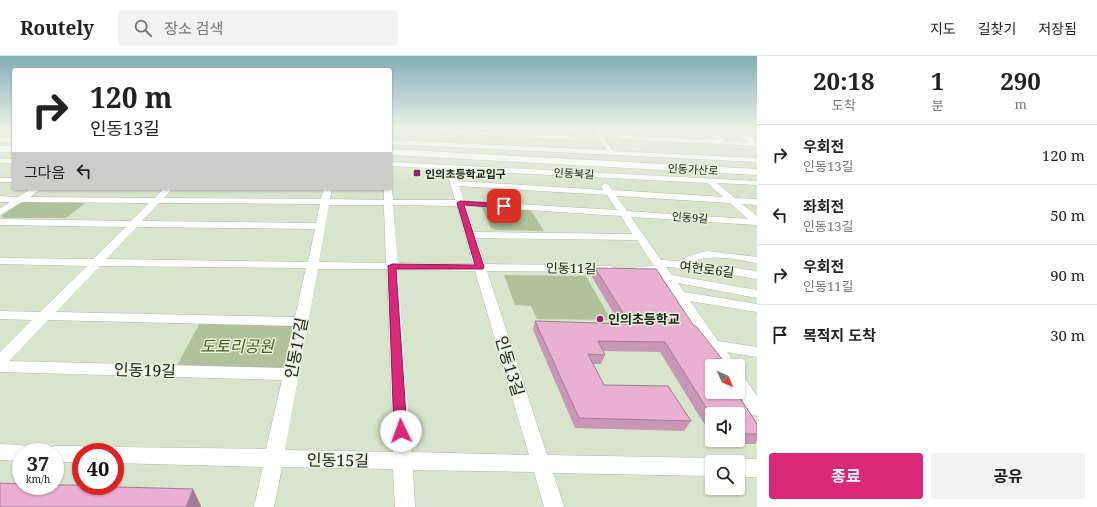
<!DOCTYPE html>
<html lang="ko">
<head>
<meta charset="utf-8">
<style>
	body { margin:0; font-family:"Noto Serif","Noto Sans KR",serif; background:#f2f2f2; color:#222; height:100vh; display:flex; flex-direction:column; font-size:15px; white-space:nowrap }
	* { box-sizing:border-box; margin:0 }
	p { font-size:13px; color:#767676 }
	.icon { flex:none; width:22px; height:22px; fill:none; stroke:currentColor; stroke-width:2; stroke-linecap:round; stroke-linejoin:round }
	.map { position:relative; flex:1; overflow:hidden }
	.drawer { display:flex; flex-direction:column; background:#fff; width:340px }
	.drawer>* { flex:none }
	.top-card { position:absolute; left:12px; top:12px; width:380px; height:122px; border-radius:4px; box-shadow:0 1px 3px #0004; background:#fff; color:#222; overflow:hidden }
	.needle { width:26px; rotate:135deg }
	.controls { position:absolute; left:705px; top:303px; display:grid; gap:8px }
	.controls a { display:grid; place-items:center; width:40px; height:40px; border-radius:4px; background:#fff; box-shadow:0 1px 3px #0004; font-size:20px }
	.speed { position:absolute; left:12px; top:387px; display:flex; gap:8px; font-size:20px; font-weight:700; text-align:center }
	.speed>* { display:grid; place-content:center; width:52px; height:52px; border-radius:50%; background:#fff; box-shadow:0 1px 3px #0004; line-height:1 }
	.speed small { font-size:10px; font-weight:400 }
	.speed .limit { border:6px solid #d22; background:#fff; color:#111 }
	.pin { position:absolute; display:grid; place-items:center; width:34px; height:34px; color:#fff; margin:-17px; border-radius:8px; box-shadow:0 2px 6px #0006 }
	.me { position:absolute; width:44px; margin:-22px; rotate:357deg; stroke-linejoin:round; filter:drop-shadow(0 0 3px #0008) }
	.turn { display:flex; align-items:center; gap:14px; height:84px; padding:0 12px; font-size:18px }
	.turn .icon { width:52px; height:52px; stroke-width:2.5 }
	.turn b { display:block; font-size:28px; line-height:34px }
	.then { display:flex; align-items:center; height:38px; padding:0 12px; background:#0003; gap:8px; font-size:15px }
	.eta { display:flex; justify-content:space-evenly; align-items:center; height:68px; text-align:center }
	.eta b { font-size:24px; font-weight:700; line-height:28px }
	.primary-button { display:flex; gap:8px; margin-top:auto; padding:8px 12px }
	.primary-button a { flex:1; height:46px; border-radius:4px; background:#db2777; color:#fff; font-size:16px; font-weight:700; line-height:46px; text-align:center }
	.primary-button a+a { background:#f2f2f2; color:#222 }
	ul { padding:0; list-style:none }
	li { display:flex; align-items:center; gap:12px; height:60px; padding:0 12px; border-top:1px solid #e0e0e0 }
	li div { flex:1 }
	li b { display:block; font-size:15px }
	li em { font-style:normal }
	header { display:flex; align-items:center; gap:24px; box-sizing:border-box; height:56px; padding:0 20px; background:#fff; border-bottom:1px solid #e0e0e0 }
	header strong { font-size:19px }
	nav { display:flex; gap:22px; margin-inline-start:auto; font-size:14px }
	.search { width:280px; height:36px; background:#f2f2f2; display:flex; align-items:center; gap:10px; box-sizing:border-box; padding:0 14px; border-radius:4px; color:#767676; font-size:15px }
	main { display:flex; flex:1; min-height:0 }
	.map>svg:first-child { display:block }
	.green { fill:#afc29a }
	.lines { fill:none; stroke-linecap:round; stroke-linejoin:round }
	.minor-casing { stroke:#b1bda6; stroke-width:1 }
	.major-casing { stroke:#b1bda6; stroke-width:1 }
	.minor { fill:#fff; fill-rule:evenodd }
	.major { fill:#fff; fill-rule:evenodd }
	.wall { fill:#c897b5 }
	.shaded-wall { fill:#a37b93 }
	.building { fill:#e9b0d2; stroke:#a37b93 }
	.route { fill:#db2777; stroke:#8e194d }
	.poi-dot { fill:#981d77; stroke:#e5f1d9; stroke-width:1.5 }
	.labels { text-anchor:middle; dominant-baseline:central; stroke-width:3; stroke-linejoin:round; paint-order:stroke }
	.far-street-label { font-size:11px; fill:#20241b; stroke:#e5f1d9 }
	.far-poi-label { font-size:11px; font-weight:bold; fill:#20241b; stroke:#e5f1d9; text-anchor:start }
	.street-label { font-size:13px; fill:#20241b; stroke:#e5f1d9 }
	.poi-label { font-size:13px; font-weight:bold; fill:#20241b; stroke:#e5f1d9; text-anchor:start }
	.near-park-label { font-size:16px; font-style:italic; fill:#446111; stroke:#e5f1d9 }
	.near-street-label { font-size:16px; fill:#20241b; stroke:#e5f1d9 }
</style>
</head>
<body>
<header>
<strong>Routely</strong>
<div class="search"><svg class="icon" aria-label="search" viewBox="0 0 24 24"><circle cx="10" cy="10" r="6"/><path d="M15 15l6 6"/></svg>장소 검색</div>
<nav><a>지도</a><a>길찾기</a><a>저장됨</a></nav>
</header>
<main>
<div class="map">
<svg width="757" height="451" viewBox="0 0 757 451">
	<rect width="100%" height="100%" fill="#d8e4cc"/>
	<g class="green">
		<path d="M89 144 66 162H4L1 160 22 146Z"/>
		<path d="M481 150 529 151 544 175 497 174 491 172Z"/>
		<path d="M504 219 586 220 611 264 537 263 531 250 515 249Z"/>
		<path d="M200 267 287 268 298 271 290 305 280 312 176 311Z"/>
	</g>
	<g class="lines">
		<g class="minor-casing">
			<g id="minor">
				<path d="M560 73H585L582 75 562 76Z"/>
				<path d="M596 73H605L601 76 613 95 757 102V106L390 88V84L606 94 594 75Z"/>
				<path d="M701 73H708L725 84 749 86 740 81 716 73H737L757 85V90L620 83 617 81 620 79 716 84Z"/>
				<path d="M752 73H757V76Z"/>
				<path d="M443 74 577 80 580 82 577 84 441 77V75Z"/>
				<rect x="0" y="82" width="14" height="4"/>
				<rect x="0" y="103" width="14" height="4"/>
				<path d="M390 106 757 125V129L717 127 735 142 757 143V149L742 148 757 160V169L631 161 661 204 679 205 694 198 707 195 757 201V207C736 204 712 197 692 206L757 215V223L696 213 666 211 672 219 757 234V242L678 227 684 236 757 248V256L690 245 718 285 757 291V301L727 296 736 310H720L659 217 637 215 635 213 637 211 654 210 637 184 476 182 485 208 611 210 617 213 611 216 487 215 547 399 712 402 719 406H712V420L553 417 564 451H544L534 416 413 414 415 451H395L393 413 282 411 274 451H254L263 411 115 407V396H107L108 393 115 391 266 393 282 324 0 316V296L32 264 0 263V255L40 256 87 210 0 208V202L93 203 126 171 0 169V163L131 165 149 147 22 146 0 159V152L10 146H0V140L18 141 32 132H42L30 141 155 142 164 132H173L164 142 321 143 324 132H332L330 143 384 144V132H390V130L392 132 393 144H455L446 113 390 110ZM454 114 707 127 723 141 612 134 608 128 605 127 601 130 603 134 458 125ZM459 130 607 139 617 154 464 145ZM616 140 730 147 748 163 627 155ZM159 147 320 148 316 167 142 165ZM329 149H384L386 207 319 206ZM393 149 457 150 473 208 398 207ZM466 150 621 160 632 178 474 176ZM137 171 315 173 308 206 106 203ZM100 210 306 212 295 261 56 256ZM318 213H387L393 396 285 394ZM398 214 475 215 529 399 411 396ZM48 264 293 270 284 312 9 305Z"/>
				<rect x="0" y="122" width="14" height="4"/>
				<path d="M738 319 744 321 757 340V360L751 358 737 336Z"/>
				<path d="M0 388 21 389 28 391 30 396H21V405L0 404Z"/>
				<path d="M55 390H81L88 392 89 396H81V406H55V396H47L48 392Z"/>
				<path d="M738 403H757V421H738V406H731Z"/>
			</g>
		</g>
		<g class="major-casing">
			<g id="major">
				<rect x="0" y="90" width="14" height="6"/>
				<path d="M390 93 757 113V119L390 99Z"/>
			</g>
		</g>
		<use href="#minor" class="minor"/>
		<use href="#major" class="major"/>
	</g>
	<path class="wall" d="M595 212 694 270 722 303 718 309 757 378V385L755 388H723L719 384H738V358H712V376L703 366 660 296 603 295 605 299 601 308H593L604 329 691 365 684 375 575 372 533 274 535 265 620 268 592 221Z"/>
	<path class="shaded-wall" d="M193 433 201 450V451H186Z"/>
	<g class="building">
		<path d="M595 212 656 213 694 270H696L722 303H714L719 310H712V336H736L757 368V378H738V358H712V359L709 356 665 286 598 285 605 299 588 298 604 329 668 330 691 365 579 362 535 265 630 268Z"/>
		<path d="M0 427 21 428V430H55V429H81V430L193 433 186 451H0Z"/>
	</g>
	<linearGradient id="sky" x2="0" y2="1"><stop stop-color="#83aeb8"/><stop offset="0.54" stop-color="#edf3e8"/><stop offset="1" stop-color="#edf3e8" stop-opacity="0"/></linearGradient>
	<rect width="757" height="136" fill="url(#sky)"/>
	<path class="route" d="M460 145 504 148 508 150 504 152 464 149 484 211 483 213H396L407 375 405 379 401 381 396 379 394 375 388 210 392 208 475 209 457 147Z"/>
	<g class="poi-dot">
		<rect x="413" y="113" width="8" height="8" rx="2"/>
		<circle cx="600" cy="263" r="4"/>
	</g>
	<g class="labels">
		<g class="far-street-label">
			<text transform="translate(693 113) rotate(3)">인동가산로</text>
			<text transform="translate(574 117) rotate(3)">인동북길</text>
			<text transform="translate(690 161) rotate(4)">인동9길</text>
		</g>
		<g class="far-poi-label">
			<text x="425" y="117">인의초등학교입구</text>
		</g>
		<g class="street-label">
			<text transform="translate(571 212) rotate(1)">인동11길</text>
			<text transform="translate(707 213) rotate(7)">여헌로6길</text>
		</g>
		<g class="poi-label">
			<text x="608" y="263">인의초등학교</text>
		</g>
		<g class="near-park-label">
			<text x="237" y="290">도토리공원</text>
		</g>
		<g class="near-street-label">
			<text transform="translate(296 292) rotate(-79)">인동17길</text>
			<text transform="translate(510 310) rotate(73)">인동13길</text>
			<text transform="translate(145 314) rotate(2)">인동19길</text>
			<text transform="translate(338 404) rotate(1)">인동15길</text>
		</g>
	</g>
</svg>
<div class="controls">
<a><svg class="needle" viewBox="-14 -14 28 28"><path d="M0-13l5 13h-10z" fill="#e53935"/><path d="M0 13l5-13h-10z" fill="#767676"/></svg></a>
<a><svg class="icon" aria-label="sound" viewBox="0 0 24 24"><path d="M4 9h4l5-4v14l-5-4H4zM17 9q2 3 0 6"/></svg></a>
<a><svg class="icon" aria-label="search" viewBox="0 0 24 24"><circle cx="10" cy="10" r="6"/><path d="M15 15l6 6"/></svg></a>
</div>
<div class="speed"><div>37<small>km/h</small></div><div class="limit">40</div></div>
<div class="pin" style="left:504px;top:150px;background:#d93025"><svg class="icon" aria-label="arrive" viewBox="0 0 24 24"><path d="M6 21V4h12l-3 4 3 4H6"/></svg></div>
<svg class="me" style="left:401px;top:375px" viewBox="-20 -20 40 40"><circle r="19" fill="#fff"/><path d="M0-13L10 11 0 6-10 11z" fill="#db2777"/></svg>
<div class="top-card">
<div class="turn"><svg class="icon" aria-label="right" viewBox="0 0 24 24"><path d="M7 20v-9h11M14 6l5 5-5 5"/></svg><div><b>120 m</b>인동13길</div></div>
<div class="then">그다음<svg class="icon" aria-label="left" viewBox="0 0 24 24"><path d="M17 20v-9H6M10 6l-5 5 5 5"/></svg></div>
</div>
</div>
<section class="drawer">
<div class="eta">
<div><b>20:18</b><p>도착</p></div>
<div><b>1</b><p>분</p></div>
<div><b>290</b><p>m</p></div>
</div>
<ul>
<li><svg class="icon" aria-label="right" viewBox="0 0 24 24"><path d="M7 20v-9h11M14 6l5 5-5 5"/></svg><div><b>우회전</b><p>인동13길</p></div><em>120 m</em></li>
<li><svg class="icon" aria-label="left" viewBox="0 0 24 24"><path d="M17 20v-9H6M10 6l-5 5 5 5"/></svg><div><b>좌회전</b><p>인동13길</p></div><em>50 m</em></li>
<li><svg class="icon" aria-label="right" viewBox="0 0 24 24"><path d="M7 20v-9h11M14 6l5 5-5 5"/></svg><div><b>우회전</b><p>인동11길</p></div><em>90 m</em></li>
<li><svg class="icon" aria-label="arrive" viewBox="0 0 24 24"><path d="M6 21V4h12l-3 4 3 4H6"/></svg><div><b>목적지 도착</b></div><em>30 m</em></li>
</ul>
<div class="primary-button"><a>종료</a><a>공유</a></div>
</section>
</main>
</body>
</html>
